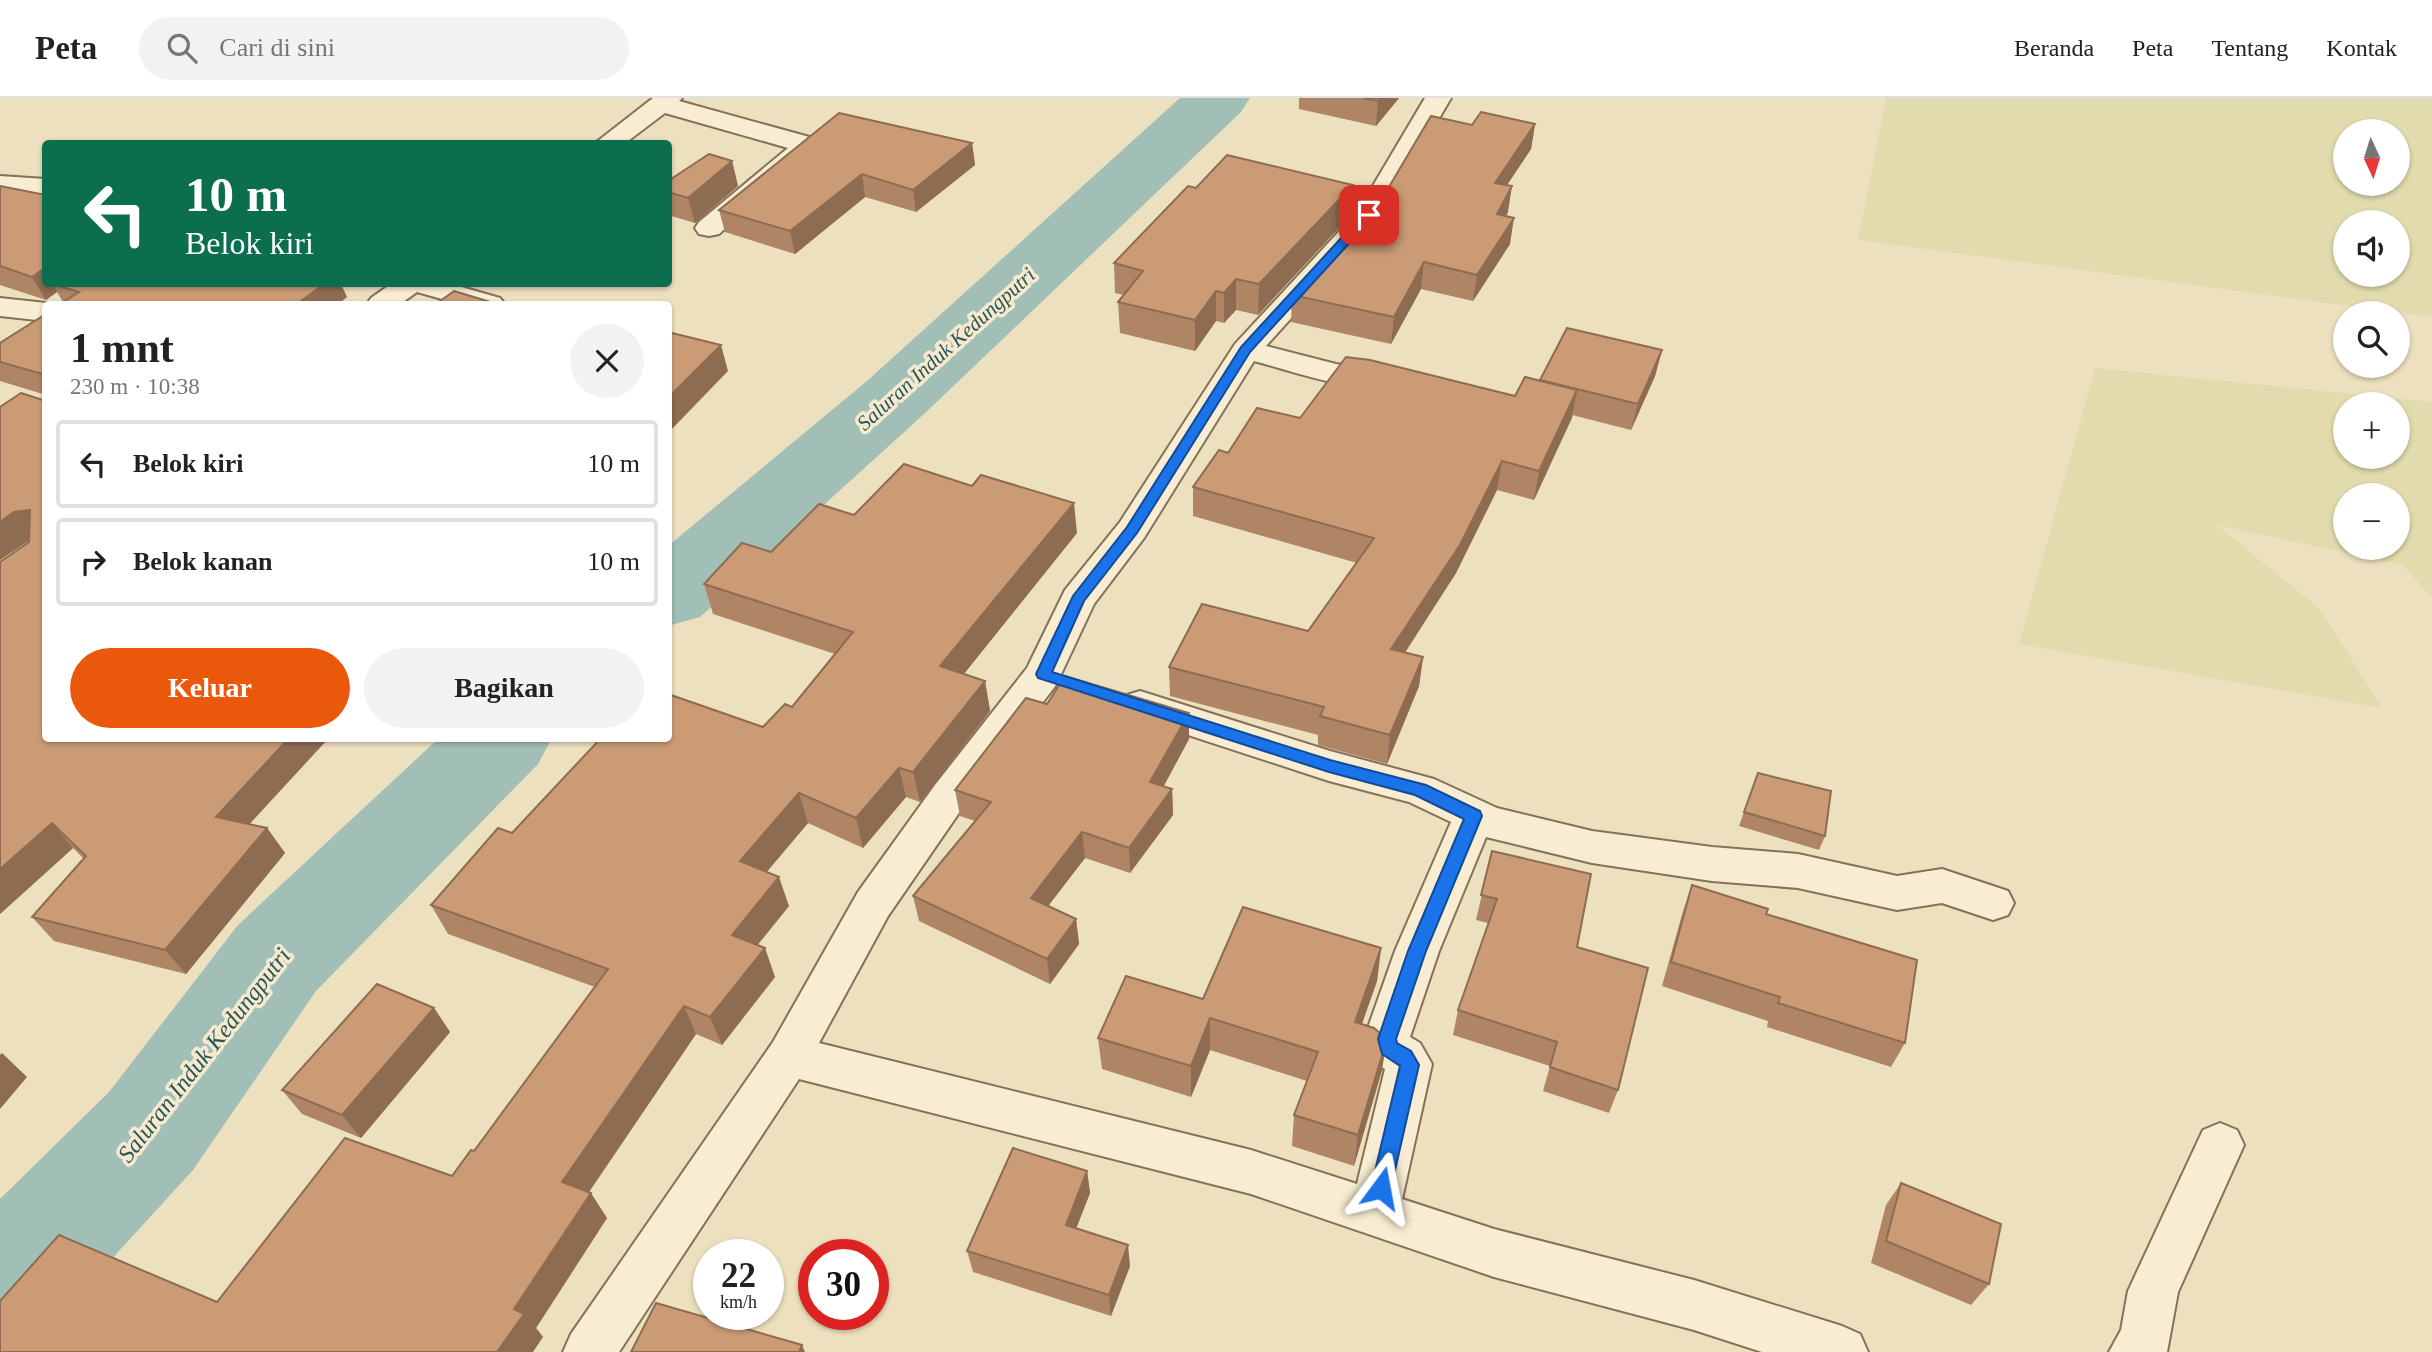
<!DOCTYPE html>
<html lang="id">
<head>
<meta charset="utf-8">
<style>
	body { margin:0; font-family:"Times New Roman",serif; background:#f2f2f2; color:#222; height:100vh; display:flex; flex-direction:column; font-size:26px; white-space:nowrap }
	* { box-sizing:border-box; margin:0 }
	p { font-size:23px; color:#767676 }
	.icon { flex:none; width:38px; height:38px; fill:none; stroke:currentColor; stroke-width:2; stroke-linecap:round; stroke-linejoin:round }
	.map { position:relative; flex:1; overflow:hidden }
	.sheet { position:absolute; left:42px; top:203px; width:630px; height:441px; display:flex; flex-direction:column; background:#fff; border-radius:7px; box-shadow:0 2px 5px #0004 }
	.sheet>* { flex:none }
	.guide { position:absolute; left:42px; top:42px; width:630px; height:147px; border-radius:7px; box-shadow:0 2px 5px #0004; background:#0b6e4f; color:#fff; overflow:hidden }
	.needle { width:46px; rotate:176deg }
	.tools { position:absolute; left:2333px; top:21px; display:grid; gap:14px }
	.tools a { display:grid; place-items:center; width:77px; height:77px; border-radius:50%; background:#fff; box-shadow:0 2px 5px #0004; font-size:35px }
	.speed { position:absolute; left:693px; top:1141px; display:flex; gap:14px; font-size:35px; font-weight:700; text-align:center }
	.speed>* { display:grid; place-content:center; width:91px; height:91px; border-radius:50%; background:#fff; box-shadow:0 2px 5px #0004; line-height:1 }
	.speed small { font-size:18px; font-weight:400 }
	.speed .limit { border:10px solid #d22; background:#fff; color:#111 }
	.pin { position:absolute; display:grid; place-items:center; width:60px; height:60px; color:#fff; margin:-30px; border-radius:14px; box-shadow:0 4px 10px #0006 }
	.me { position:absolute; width:77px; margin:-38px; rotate:13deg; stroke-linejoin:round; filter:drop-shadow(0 0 5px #0008) }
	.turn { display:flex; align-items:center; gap:24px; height:147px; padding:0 28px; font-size:32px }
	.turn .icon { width:91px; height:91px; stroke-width:2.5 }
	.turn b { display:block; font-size:49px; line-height:60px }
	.round { display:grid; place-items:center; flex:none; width:74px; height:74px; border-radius:37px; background:#f2f2f2 }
	.head { display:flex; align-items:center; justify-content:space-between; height:119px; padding:0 28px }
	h1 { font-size:42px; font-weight:700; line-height:52px }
	.button { display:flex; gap:14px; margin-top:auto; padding:14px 28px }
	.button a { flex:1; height:80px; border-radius:42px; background:#ea580c; color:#fff; font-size:28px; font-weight:700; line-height:80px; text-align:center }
	.button a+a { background:#f2f2f2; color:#222 }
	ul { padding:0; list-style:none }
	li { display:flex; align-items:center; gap:21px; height:88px; margin:0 14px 10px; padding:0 14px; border:4px solid #e0e0e0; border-radius:7px }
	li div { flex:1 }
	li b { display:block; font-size:26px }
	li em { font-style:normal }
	header { display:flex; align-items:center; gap:42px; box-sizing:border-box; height:98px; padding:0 35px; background:#fff; border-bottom:2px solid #e0e0e0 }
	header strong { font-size:33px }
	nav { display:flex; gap:38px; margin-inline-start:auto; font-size:24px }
	.search { width:490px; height:63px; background:#f2f2f2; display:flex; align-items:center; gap:18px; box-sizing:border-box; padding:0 24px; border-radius:38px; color:#767676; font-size:26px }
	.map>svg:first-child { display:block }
	.farmland { fill:#e2dbad; fill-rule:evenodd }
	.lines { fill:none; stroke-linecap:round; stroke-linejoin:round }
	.river { fill:#a2bfb7; fill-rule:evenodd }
	.minor-casing { stroke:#857158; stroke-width:4 }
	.minor { fill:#f8edd2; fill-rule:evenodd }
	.wall { fill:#af8565 }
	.shaded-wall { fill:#8e6c52 }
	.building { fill:#cb9b75; stroke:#8e6c52; stroke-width:2 }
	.route { fill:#1a73e8; stroke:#114b97; stroke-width:2 }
	.labels { text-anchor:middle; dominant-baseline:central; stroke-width:7; stroke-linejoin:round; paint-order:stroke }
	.far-water-label { font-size:21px; font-style:italic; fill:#2c5553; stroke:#f5eacf }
	.water-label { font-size:24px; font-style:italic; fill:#2c5553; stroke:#f5eacf }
</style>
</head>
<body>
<header>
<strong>Peta</strong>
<div class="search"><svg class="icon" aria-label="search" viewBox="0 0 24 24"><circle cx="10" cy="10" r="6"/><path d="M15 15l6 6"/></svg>Cari di sini</div>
<nav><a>Beranda</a><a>Peta</a><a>Tentang</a><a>Kontak</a></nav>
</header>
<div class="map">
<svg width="2432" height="1254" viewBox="0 0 2432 1254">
	<rect width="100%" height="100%" fill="#ede0bf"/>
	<g class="farmland">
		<path d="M1886 0H2432V219L1858 142ZM2345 33H2398V86H2345ZM2345 124H2398V177H2345Z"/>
		<path d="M2095 270 2432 304V499L2402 467 2217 427 2320 511 2382 610 2019 546ZM2345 306H2398V359H2345ZM2345 397H2398V450H2345Z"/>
	</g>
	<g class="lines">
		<g class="river">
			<path d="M1180 0H1250L1241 14 923 317 700 519 668 528V448L867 283Z"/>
			<path d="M439 640H552L538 666 316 893 193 1072 45 1234 0 1253V1101L109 994 238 827Z"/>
		</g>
		<g class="minor-casing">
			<g id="minor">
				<path d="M653 0H682L679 3 813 40 817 50 719 136 709 138 699 136 695 130 699 124 788 50 665 15 624 46H594Z"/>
				<path d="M1425 0H1451L1379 123 1266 248 1336 266 1396 274 1401 281 1396 288C1359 297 1292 273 1254 263L1144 440 1094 506 1056 587 963 709 888 818 819 945 1251 1052 1357 1086 1385 971 1373 964 1364 941 1395 853 1451 724 1409 704 1329 683 1127 617 1121 607 1127 597 1140 593 1330 653 1434 681 1497 710 1592 733 1712 749 1798 756 1897 778 1942 771 2008 793 2014 805 2008 817 1993 822 1942 805 1897 812 1798 790 1712 783 1592 765 1486 739 1439 853 1410 939 1420 945 1432 966 1402 1101 1494 1131 1694 1182 1842 1228 1860 1236 1868 1254H1762L1694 1232 1494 1179 1251 1096 799 981 619 1254H563L571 1236 773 944 858 794 935 687 1027 570 1065 492 1120 424 1235 246 1358 113Z"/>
				<path d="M0 78 46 81V97L0 94Z"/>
				<path d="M391 186H451L500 200 505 206H460L417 194 400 206H367L371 200Z"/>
				<path d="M0 200 46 205 52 206H46V223L0 218Z"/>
				<path d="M2220 1025 2237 1032 2244 1047 2178 1194 2167 1254H2109L2121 1232 2128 1193 2203 1032Z"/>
			</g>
		</g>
		<use href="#minor" class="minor"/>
	</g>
	<g class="wall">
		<path d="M1299 0H1399L1376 28 1299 11Z"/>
		<path d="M1535 26 1531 51 1507 87 1508 114 1506 118 1510 146 1473 203 1421 191 1391 246 1291 224 1292 197 1472 27Z"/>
		<path d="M972 45 975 67 916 114 865 99 795 156 725 134 719 112Z"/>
		<path d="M732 63 738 88 695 125 668 117V83Z"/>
		<path d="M0 88 46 186 347 199 338 206H60L63 204 57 194 46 202 0 187Z"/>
		<path d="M1196 90 1351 117 1258 217 1236 212 1224 225 1216 223 1195 253 1120 235 1118 204 1124 197 1115 195 1114 165Z"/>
		<path d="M46 216V297L0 283V245Z"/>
		<path d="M1662 252 1655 278 1631 332 1572 317 1534 402 1497 392 1456 475 1405 555 1423 559 1419 588 1387 666 1318 647V637L1170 598 1169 569 1308 533 1357 465 1193 418V389L1228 355 1300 320 1515 298 1540 282Z"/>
		<path d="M21 295 46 640 326 643 249 726 267 730 285 755 186 876 54 843 32 819 84 761 73 750 0 816V464L29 444V442L0 462Z"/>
		<path d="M854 417 1077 435 964 576 985 583 990 613 920 704 906 699 863 750 808 725 767 774 789 808 757 847 775 879 722 947 696 936 589 1094 607 1120 536 1230 543 1239 217 1204 452 1078 474 1053 595 889 448 836 431 807 512 735 763 629 792 609 835 556 713 516 704 486 771 454Z"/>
		<path d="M1047 606 1189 641 1163 689 1172 691 1173 717 1130 775 1085 760 1048 808 1076 821 1079 846 1050 886 919 823 913 798 975 723 960 718 955 692Z"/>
		<path d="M1758 675 1825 738 1819 752 1739 728Z"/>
		<path d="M1492 753 1577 849 1618 992 1609 1015 1543 993 1550 968 1453 937 1458 912 1488 825 1476 822Z"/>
		<path d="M1692 787 1766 816 1905 945 1891 969 1767 929 1768 923 1662 888 1683 813Z"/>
		<path d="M1381 850 1377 883 1362 926 1382 972 1354 1068 1292 1048 1294 1017 1307 983 1210 952 1191 999 1102 971 1098 940 1203 901Z"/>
		<path d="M434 910 450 934 361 1040 302 1016 282 992Z"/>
		<path d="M1087 1073 1090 1095 1076 1130 1130 1168 1111 1218 973 1174 967 1153Z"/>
		<path d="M1901 1085 1989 1186 1971 1207 1871 1165 1886 1107Z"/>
	</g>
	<g class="shaded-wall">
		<path d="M1381 0H1399L1376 28 1378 3Z"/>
		<path d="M1535 26 1531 51 1491 111 1495 85Z"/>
		<path d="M972 45 975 67 916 114 913 92Z"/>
		<path d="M732 63 738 88 695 125 688 100Z"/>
		<path d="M862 76 865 99 795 156 790 133Z"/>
		<path d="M1353 87 1351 117 1258 217 1259 186Z"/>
		<path d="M1512 88 1508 114 1493 142 1497 116Z"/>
		<path d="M1514 120 1510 146 1473 203 1477 177Z"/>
		<path d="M1424 164 1421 191 1391 246 1394 219Z"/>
		<path d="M46 169V186H52L57 194 46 202 32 179Z"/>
		<path d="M1236 181V212L1224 225V195Z"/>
		<path d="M324 186H341L347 199 338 206H297Z"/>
		<path d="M1216 193V223L1195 253V222Z"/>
		<path d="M721 247 728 273 668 335V300Z"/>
		<path d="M1662 252 1655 278 1631 332 1638 306Z"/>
		<path d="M1577 292 1572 320 1534 402 1539 373Z"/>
		<path d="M1502 363 1497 392 1456 475 1388 580 1391 551Z"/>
		<path d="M1074 405 1077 435 946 598 940 568Z"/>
		<path d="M30 412 33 440 0 462V424L14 414Z"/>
		<path d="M1423 559 1419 588 1387 666 1390 637Z"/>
		<path d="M985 583 990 613 920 704 913 674Z"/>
		<path d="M1189 615V641L1152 710 1150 684Z"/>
		<path d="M289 640H324L326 643 234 743 216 719Z"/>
		<path d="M899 670 906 699 863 750 856 720Z"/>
		<path d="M1172 691 1173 717 1130 775 1129 750Z"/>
		<path d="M799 695 808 725 751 792 740 763Z"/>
		<path d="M52 725 73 750 0 816V771Z"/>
		<path d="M267 730 285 755 186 876 165 852Z"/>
		<path d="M1082 734 1085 760 1035 825 1031 800Z"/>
		<path d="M779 779 789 808 743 865 732 837Z"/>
		<path d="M1076 821 1079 846 1050 886 1047 861Z"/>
		<path d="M765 850 775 879 722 947 710 919Z"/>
		<path d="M1381 850 1377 883 1351 956 1355 924Z"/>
		<path d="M684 908 696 936 578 1110 562 1084Z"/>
		<path d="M434 910 450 934 361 1040 342 1017Z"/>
		<path d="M1210 920V952L1191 999V968Z"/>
		<path d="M1387 941 1382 972 1354 1068 1358 1037Z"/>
		<path d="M2 955 27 979 0 1011V957Z"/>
		<path d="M1087 1073 1090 1095 1069 1149 1066 1127Z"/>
		<path d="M591 1095 607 1120 536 1230 543 1239 533 1254H497L514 1211Z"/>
		<path d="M1128 1147 1130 1168 1111 1218 1109 1197Z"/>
		<path d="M802 1247 805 1254H799Z"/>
	</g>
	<g class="building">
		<path d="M1363 0H1381L1378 3Z"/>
		<path d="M1481 14 1535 26 1495 85 1512 88 1497 116 1514 120 1477 177 1424 164 1394 219 1292 197 1383 99 1431 18 1472 27Z"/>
		<path d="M839 15 972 45 913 92 862 76 790 133 719 112Z"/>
		<path d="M709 56 732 63 688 100 668 94V83Z"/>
		<path d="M1227 57 1353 87 1259 186 1236 181 1224 195 1216 193 1195 222 1118 204 1143 173 1114 165 1188 88 1196 90Z"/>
		<path d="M0 88 46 97V169L32 179 0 168Z"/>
		<path d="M53 186H324L297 206H60L79 194Z"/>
		<path d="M454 193 497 206H436Z"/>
		<path d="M46 216V277L0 264V245Z"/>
		<path d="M1567 230 1662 252 1638 306 1540 282Z"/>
		<path d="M668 234 721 247 668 300Z"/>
		<path d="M1346 259 1370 262 1515 298 1525 279 1577 292 1539 373 1502 363 1460 447 1391 551 1423 559 1390 637 1320 618 1324 609 1169 569 1202 506 1308 533 1374 440 1193 389 1219 352 1228 355 1257 310 1300 320Z"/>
		<path d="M21 295 46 303V640H289L216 719 267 730 165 852 32 819 86 758 52 725 0 771V464L29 444 30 412 14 414 0 424V309Z"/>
		<path d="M904 366 972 388 981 377 1074 405 940 568 985 583 913 674 899 670 856 720 799 695 740 763 779 779 732 837 765 850 710 919 684 908 562 1084 591 1095 514 1211 524 1216 497 1254H0V1203L59 1137 217 1204 345 1040 452 1078 471 1052 474 1053 608 871 431 807 498 730 512 735 601 640H668V596L763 629 785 606 792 609 853 534 704 486 742 445 771 454 819 406 854 417Z"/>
		<path d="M1065 578 1189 615 1150 684 1172 691 1129 750 1082 734 1031 800 1076 821 1047 861 913 798 991 704 955 692 1026 600 1047 606Z"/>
		<path d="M1758 675 1831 693 1825 738 1744 714Z"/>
		<path d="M1492 753 1591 776 1577 849 1648 870 1618 992 1550 969 1557 944 1458 912 1497 801 1481 797Z"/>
		<path d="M1692 787 1768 811 1766 816 1917 862 1905 945 1778 905 1780 899 1671 864Z"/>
		<path d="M1243 809 1381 850 1355 924 1374 930 1387 941 1358 1037 1294 1017 1318 954 1210 920 1191 968 1098 940 1126 878 1203 901Z"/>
		<path d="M377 886 434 910 342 1017 282 992Z"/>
		<path d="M1013 1050 1087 1073 1066 1127 1128 1147 1109 1197 967 1153Z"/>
		<path d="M1901 1085 2001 1126 1989 1186 1886 1143Z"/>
		<path d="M656 1205 802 1247 799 1254H631Z"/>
	</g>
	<path class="route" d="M1365 114 1375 117 1250 254 1137 435 1084 503 1052 574 1330 662 1426 687 1480 713 1482 718 1426 853 1396 941 1397 945 1411 953 1419 967 1391 1090 1388 1097 1381 1100 1374 1097 1371 1090 1400 968 1382 956 1378 941 1408 853 1464 721 1415 697 1329 674 1038 580 1036 576 1073 498 1127 429 1241 249Z"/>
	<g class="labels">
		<g class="far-water-label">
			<text transform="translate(946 251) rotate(-42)">Saluran Induk Kedungputri</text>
		</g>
		<g class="water-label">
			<text transform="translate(204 957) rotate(-52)">Saluran Induk Kedungputri</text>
		</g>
	</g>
</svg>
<div class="tools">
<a><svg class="needle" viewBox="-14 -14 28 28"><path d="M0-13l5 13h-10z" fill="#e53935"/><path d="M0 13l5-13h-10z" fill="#767676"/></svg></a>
<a><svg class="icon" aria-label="sound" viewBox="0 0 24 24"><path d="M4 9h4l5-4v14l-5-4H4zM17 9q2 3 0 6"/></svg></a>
<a><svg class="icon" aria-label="search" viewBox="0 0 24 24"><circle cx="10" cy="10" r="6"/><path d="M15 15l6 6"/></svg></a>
<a>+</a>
<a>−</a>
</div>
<div class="speed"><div>22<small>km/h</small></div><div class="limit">30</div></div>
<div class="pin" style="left:1369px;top:117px;background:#d93025"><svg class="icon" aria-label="arrive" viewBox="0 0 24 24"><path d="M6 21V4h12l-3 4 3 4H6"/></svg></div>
<svg class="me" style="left:1381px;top:1090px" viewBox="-20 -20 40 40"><path d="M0-17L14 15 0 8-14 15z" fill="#1a73e8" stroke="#fff" stroke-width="4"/></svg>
<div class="guide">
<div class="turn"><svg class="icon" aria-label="left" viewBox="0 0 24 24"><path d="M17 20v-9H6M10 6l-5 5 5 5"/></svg><div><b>10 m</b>Belok kiri</div></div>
</div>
<section class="sheet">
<div class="head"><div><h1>1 mnt</h1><p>230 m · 10:38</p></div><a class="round"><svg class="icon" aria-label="close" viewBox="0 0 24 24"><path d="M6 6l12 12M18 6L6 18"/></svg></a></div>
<ul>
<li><svg class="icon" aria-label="left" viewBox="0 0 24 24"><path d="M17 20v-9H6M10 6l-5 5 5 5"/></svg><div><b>Belok kiri</b></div><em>10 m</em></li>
<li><svg class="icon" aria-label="right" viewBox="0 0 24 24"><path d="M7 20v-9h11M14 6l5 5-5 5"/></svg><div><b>Belok kanan</b></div><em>10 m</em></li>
</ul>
<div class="button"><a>Keluar</a><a>Bagikan</a></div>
</section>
</div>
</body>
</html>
